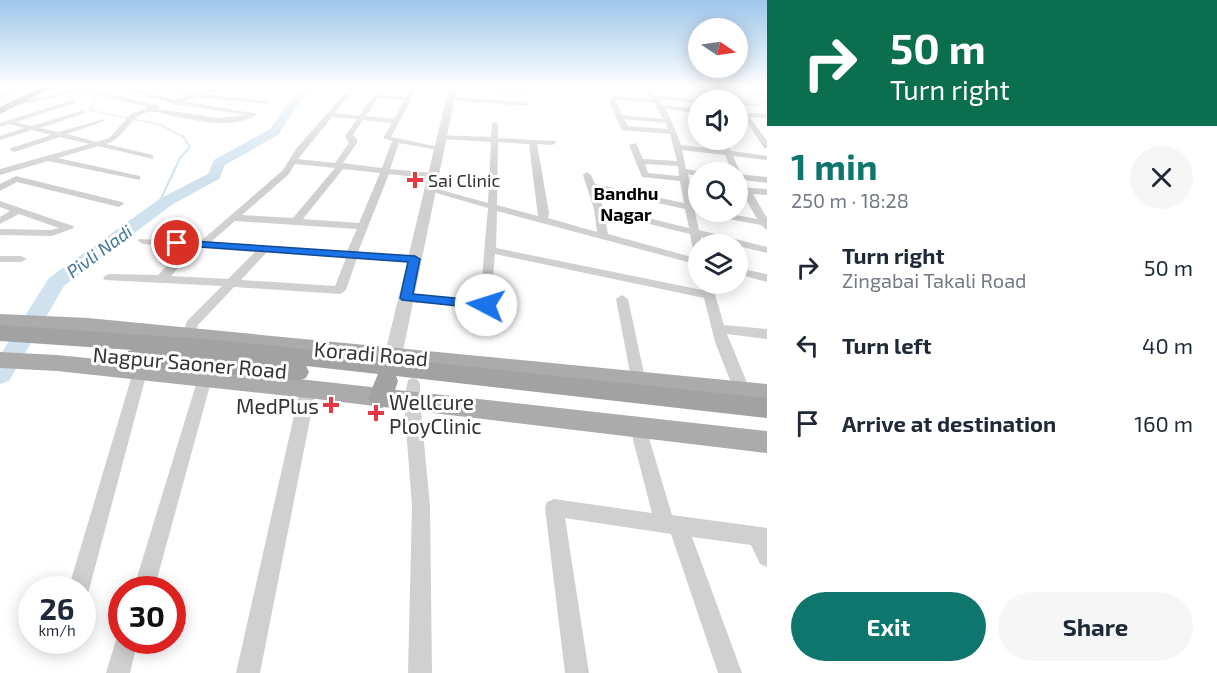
<!DOCTYPE html>
<html lang="en">
<head>
<meta charset="utf-8">
<style>
	body { margin:0; font-family:"Exo 2",sans-serif; background:#f6f6f7; color:#1f2937; height:100vh; display:flex; flex-direction:column; font-size:22px; white-space:nowrap }
	* { box-sizing:border-box; margin:0 }
	p { font-size:20px; color:#747a83 }
	.icon { flex:none; width:33px; height:33px; fill:none; stroke:currentColor; stroke-width:2; stroke-linecap:round; stroke-linejoin:round }
	.map { position:relative; flex:1; overflow:hidden }
	.panel { display:flex; flex-direction:column; background:#fff; width:450px }
	.panel>* { flex:none }
	.top-card { background:#0b6e4f; color:#fff; overflow:hidden }
	.needle { width:39px; rotate:103deg }
	.buttons { position:absolute; left:688px; top:18px; display:grid; gap:12px }
	.buttons a { display:grid; place-items:center; width:60px; height:60px; border-radius:50%; background:#fff; box-shadow:0 3px 15px #0003; font-size:30px }
	.speed { position:absolute; left:18px; top:576px; display:flex; gap:12px; font-size:30px; font-weight:700; text-align:center }
	.speed>* { display:grid; place-content:center; width:78px; height:78px; border-radius:50%; background:#fff; box-shadow:0 3px 15px #0003; line-height:1 }
	.speed small { font-size:15px; font-weight:400 }
	.speed .limit { border:9px solid #d22; background:#fff; color:#111 }
	.pin { position:absolute; display:grid; place-items:center; width:51px; height:51px; color:#fff; margin:-26px; border:3px solid #fff; border-radius:50%; box-shadow:0 2px 6px #0007 }
	.me { position:absolute; width:66px; margin:-33px; rotate:275deg; stroke-linejoin:round; filter:drop-shadow(0 0 4px #0008) }
	.turn { display:flex; align-items:center; gap:21px; height:126px; padding:0 24px; font-size:27px }
	.turn .icon { width:78px; height:78px; stroke-width:2.5 }
	.turn b { display:block; font-size:42px; line-height:51px }
	.round { display:grid; place-items:center; flex:none; width:63px; height:63px; border-radius:32px; background:#f6f6f7 }
	.summary { display:flex; align-items:center; justify-content:space-between; height:102px; padding:0 24px }
	h1 { font-size:36px; font-weight:700; line-height:45px; color:#0f766e }
	.cta { display:flex; gap:12px; margin-top:auto; padding:12px 24px }
	.cta a { flex:1; height:69px; border-radius:36px; background:#0f766e; color:#fff; font-size:24px; font-weight:700; line-height:69px; text-align:center }
	.cta a+a { background:#f6f6f7; color:#1f2937 }
	ul { padding:0; list-style:none }
	li { display:flex; align-items:center; gap:18px; height:78px; padding:0 24px }
	li div { flex:1 }
	li b { display:block; font-size:22px }
	li em { font-style:normal }
	main { display:flex; flex:1; min-height:0 }
	.map>svg:first-child { display:block }
	.lines { fill:none; stroke-linecap:round; stroke-linejoin:round }
	.stream-far2 { stroke:#cfe2ee; stroke-width:1.5 }
	.stream-far1 { stroke:#cfe2ee; stroke-width:2 }
	.stream { stroke:#cfe2ee; stroke-width:3 }
	.river { fill:#cfe2ee; fill-rule:evenodd }
	.minor { fill:#d0d0d0; fill-rule:evenodd }
	.tertiary { fill:#d0d0d0; fill-rule:evenodd }
	.primary { fill:#ababab; fill-rule:evenodd }
	.trunk { fill:#a2a2a2; fill-rule:evenodd }
	.route { fill:#1a73e8; stroke:#114b97; stroke-width:1.5 }
	.poi-dot { fill:#e63946; stroke:#fff; stroke-width:2 }
	.labels { text-anchor:middle; dominant-baseline:central; stroke-width:6; stroke-linejoin:round; paint-order:stroke }
	.far-poi-label { font-size:18px; fill:#333; stroke:#fff; text-anchor:start }
	.far-neighbourhood-label { font-size:18px; font-weight:bold; fill:#000; stroke:#fff }
	.far-water-label { font-size:18px; font-style:italic; fill:#3f7597; stroke:#fff }
	.street-label { font-size:21px; fill:#333; stroke:#fff }
	.poi-label { font-size:21px; fill:#333; stroke:#fff; text-anchor:start }
</style>
</head>
<body>
<main>
<div class="map">
<svg width="767" height="673" viewBox="0 0 767 673">
	<rect width="100%" height="100%" fill="#fff"/>
	<g class="lines">
		<g class="stream-far2">
			<path d="M43 87 95 97 97 100 89 110 161 125 185 138"/>
			<path d="M686 87 704 95 767 103"/>
		</g>
		<path class="stream-far1" d="M160 201 180 158 190 147 183 136"/>
		<path class="stream" d="M157 208 161 200"/>
		<path class="river" d="M300 87H310L278 135 225 165 219 179 173 204 64 286 9 381 0 384V355L49 278 161 198 208 174 214 160 270 129Z"/>
		<g class="minor">
			<path d="M3 87H13L22 90 0 98V94L12 90Z"/>
			<path d="M85 87H95L90 89 159 106 158 109 219 118 247 115 175 104 116 87H125L175 100 191 95 162 87 197 93 218 87H227L207 94 270 102 267 104 198 97 183 101 258 114C235 130 198 121 172 116 165 114 156 111 149 112 129 115 125 139 106 144L153 155V159L98 146 58 158 140 176V180L48 161 0 175V169L89 144 60 137 14 152 10 150 11 148 51 135 32 130 0 140V136L24 128 9 124 0 127V123L73 100 75 103 16 122 32 126 83 110 85 113 40 128 59 132 104 119V121L67 134 97 142 109 138 131 114 148 107 83 91 17 105 14 103Z"/>
			<path d="M350 87 355 88 335 113 359 116 374 95 383 87H389L381 95 406 97 412 87H418L391 137 443 148 439 150 399 143 390 169 433 173 437 176 433 179 389 174 358 252 415 256 419 257V261L357 258 346 290 340 294 234 287 198 325 194 338 189 340 182 335 187 321 222 286 105 280 103 278 105 276 109 274 158 275 185 247 143 244 138 241 139 239 200 242 283 170 296 149ZM378 98 404 100 394 119 366 116ZM332 117 357 119 345 136 349 143 335 163 298 159ZM363 120 392 123 383 138 392 141 382 168 343 163 357 143V139L353 135ZM295 164 335 168 293 218 242 215 289 174ZM343 169 380 173 359 223 303 219ZM235 221 357 229 347 251 211 242ZM196 248H202L255 252 228 279 171 276ZM267 252 346 258 335 286 241 280Z"/>
			<path d="M460 87 520 89 521 87H527L522 93Z"/>
			<path d="M643 87H649L655 95 702 100H699V103L658 99 662 105 699 109V113L665 109 670 117 681 145 723 150 718 140H725L731 151 767 156V160L733 156 740 172 738 174 732 172 725 155 682 150 686 169 703 172H699V176L688 174 694 206 699 207V211L695 212 699 230 767 247V253L701 237 702 244H699V258L694 255 690 234 604 213 608 234 699 259V265L497 211 496 248 702 290 700 284H712L724 325 767 329V339L727 334 750 390 747 394 742 396 737 394 734 390 715 342 704 298 495 254 490 308 406 302 400 298 406 294 480 301 488 208 426 190 430 187 488 203 491 142 441 139 437 137 438 135 491 137 492 124 495 122 498 124V138L555 141 556 143 552 145 537 144 549 213 548 218 597 232 594 209 583 175 587 172 591 175 595 184 684 203 680 181 642 177 629 145 636 143 643 159 677 161 670 134 622 130 609 102 614 96 651 99ZM616 100 654 103 664 119 622 115ZM624 119 666 123 668 129 628 126ZM498 142 529 144 538 216 497 205ZM645 164 678 166 679 176 648 173ZM597 190 685 209 689 228 603 207Z"/>
			<path d="M696 87H702L706 90 728 94C718 98 703 95 696 87Z"/>
			<path d="M750 91 767 92V96L748 94Z"/>
			<path d="M450 97 526 102 529 104 526 106 448 100Z"/>
			<path d="M738 101 759 104 756 106 738 105Z"/>
			<path d="M738 112 767 114V118L750 117 767 141V148H764L743 116H738Z"/>
			<path d="M738 174 767 177V183L744 180 749 188 767 189V195L753 194 767 218V230L761 225 707 215 702 212H720L757 219 738 185Z"/>
			<path d="M16 176 122 202 124 204 119 207 17 182 0 191V184Z"/>
			<path d="M0 201 73 226 74 228 52 236 0 235V229L51 230 59 228 19 214 0 224V217L10 211 0 207Z"/>
			<path d="M0 256H21L27 259 21 262H0Z"/>
			<path d="M738 268 767 274V282L738 274Z"/>
			<path d="M622 295 628 299 645 378 643 382H633L631 378 616 299Z"/>
			<path d="M140 367 145 368 147 372 89 590 86 598 82 599V590H68L133 372 135 368Z"/>
			<path d="M205 372 210 374 212 378 154 590H133L198 378 200 374Z"/>
			<path d="M413 378 418 380 420 384V401L430 506 432 673H408L412 506 404 401 408 380Z"/>
			<path d="M308 383 313 385 316 389 260 673H236L300 389 303 385Z"/>
			<path d="M638 421 644 423 646 428 672 515 767 528V567L760 564 751 545 692 537 742 673H718L671 534 565 518 589 673H565L545 508 547 502 554 499 652 513 630 428 632 423Z"/>
			<path d="M122 631V640H138L130 673H106L116 640Z"/>
		</g>
		<path class="tertiary" d="M449 87H457L400 366 397 371 391 372 385 371 382 366Z"/>
		<g class="primary">
			<path d="M0 314 88 318 767 384V402L88 332 0 328Z"/>
			<path d="M0 352 57 355 308 380 767 431V453L308 398 57 371 0 368Z"/>
		</g>
		<g class="trunk">
			<path d="M42 87H54L0 114V107Z"/>
			<path d="M0 325 218 340 767 398V418L396 376 398 381 390 405 381 408 372 405 368 398 378 374 306 366 309 372 306 378 297 381 136 365 128 363 124 357 128 351 132 350 0 341Z"/>
		</g>
	</g>
	<linearGradient id="sky" x2="0" y2="1"><stop stop-color="#9ec6ea"/><stop offset="0.48" stop-color="#fff"/><stop offset="1" stop-color="#fff" stop-opacity="0"/></linearGradient>
	<rect width="767" height="181" fill="url(#sky)"/>
	<path class="route" d="M177 240 415 256 420 259 413 294 486 301 492 305 486 309 402 300 400 298 408 262 173 245 172 243Z"/>
	<g class="poi-dot">
		<path d="M412 171h6v6h6v6h-6v6h-6v-6h-6v-6h6z"/>
		<path d="M328 396h6v6h6v6h-6v6h-6v-6h-6v-6h6z"/>
		<path d="M373 404h6v6h6v6h-6v6h-6v-6h-6v-6h6z"/>
	</g>
	<g class="labels">
		<g class="far-poi-label">
			<text x="428" y="180">Sai Clinic</text>
		</g>
		<g class="far-neighbourhood-label">
			<text x="626" y="193">Bandhu<tspan x="626" dy="21">Nagar</tspan></text>
		</g>
		<g class="far-water-label">
			<text transform="translate(99 251) rotate(-36)">Pivli Nadi</text>
		</g>
		<g class="street-label">
			<text transform="translate(371 353) rotate(5)">Koradi Road</text>
			<text transform="translate(190 362) rotate(5)">Nagpur Saoner Road</text>
		</g>
		<g class="poi-label">
			<text x="389" y="401">Wellcure<tspan x="389" dy="24">PloyClinic</tspan></text>
			<text x="319" y="405" text-anchor="end">MedPlus</text>
		</g>
	</g>
</svg>
<div class="buttons">
<a><svg class="needle" viewBox="-14 -14 28 28"><path d="M0-13l5 13h-10z" fill="#e53935"/><path d="M0 13l5-13h-10z" fill="#747a83"/></svg></a>
<a><svg class="icon" aria-label="sound" viewBox="0 0 24 24"><path d="M4 9h4l5-4v14l-5-4H4zM17 9q2 3 0 6"/></svg></a>
<a><svg class="icon" aria-label="search" viewBox="0 0 24 24"><circle cx="10" cy="10" r="6"/><path d="M15 15l6 6"/></svg></a>
<a><svg class="icon" aria-label="layers" viewBox="0 0 24 24"><path d="M12 4l9 5-9 5-9-5zM3 14l9 5 9-5"/></svg></a>
</div>
<div class="speed"><div>26<small>km/h</small></div><div class="limit">30</div></div>
<div class="pin" style="left:177px;top:243px;background:#d93025"><svg class="icon" aria-label="arrive" viewBox="0 0 24 24"><path d="M6 21V4h12l-3 4 3 4H6"/></svg></div>
<svg class="me" style="left:486px;top:305px" viewBox="-20 -20 40 40"><circle r="19" fill="#fff"/><path d="M0-13L10 11 0 6-10 11z" fill="#1a73e8"/></svg>
</div>
<section class="panel">
<div class="top-card">
<div class="turn"><svg class="icon" aria-label="right" viewBox="0 0 24 24"><path d="M7 20v-9h11M14 6l5 5-5 5"/></svg><div><b>50 m</b>Turn right</div></div>
</div>
<div class="summary"><div><h1>1 min</h1><p>250 m · 18:28</p></div><a class="round"><svg class="icon" aria-label="close" viewBox="0 0 24 24"><path d="M6 6l12 12M18 6L6 18"/></svg></a></div>
<ul>
<li><svg class="icon" aria-label="right" viewBox="0 0 24 24"><path d="M7 20v-9h11M14 6l5 5-5 5"/></svg><div><b>Turn right</b><p>Zingabai Takali Road</p></div><em>50 m</em></li>
<li><svg class="icon" aria-label="left" viewBox="0 0 24 24"><path d="M17 20v-9H6M10 6l-5 5 5 5"/></svg><div><b>Turn left</b></div><em>40 m</em></li>
<li><svg class="icon" aria-label="arrive" viewBox="0 0 24 24"><path d="M6 21V4h12l-3 4 3 4H6"/></svg><div><b>Arrive at destination</b></div><em>160 m</em></li>
</ul>
<div class="cta"><a>Exit</a><a>Share</a></div>
</section>
</main>
</body>
</html>
